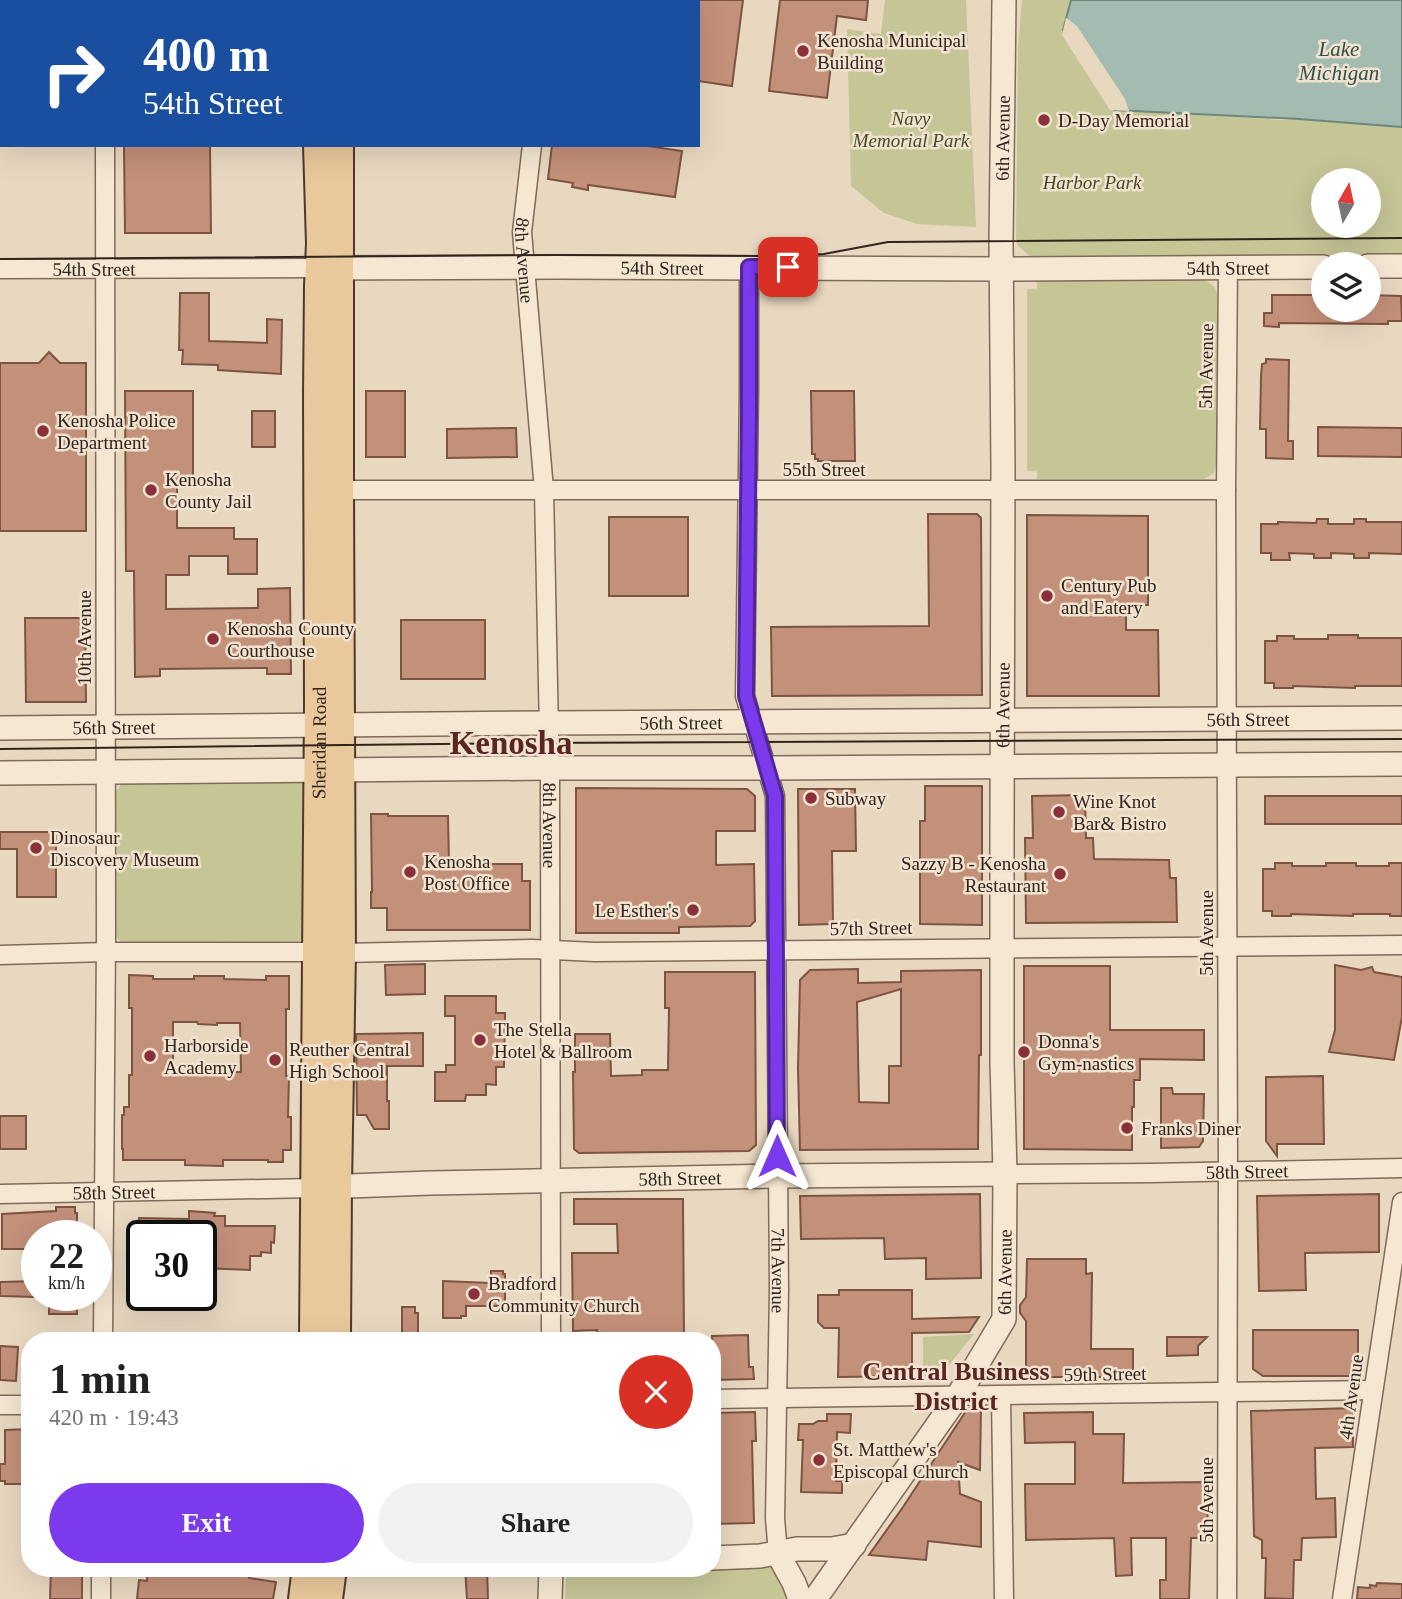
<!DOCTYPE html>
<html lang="en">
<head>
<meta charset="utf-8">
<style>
	body { margin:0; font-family:Georgia,serif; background:#f2f2f2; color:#222; height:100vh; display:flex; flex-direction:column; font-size:26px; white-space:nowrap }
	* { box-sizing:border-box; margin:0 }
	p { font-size:23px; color:#767676 }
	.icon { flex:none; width:38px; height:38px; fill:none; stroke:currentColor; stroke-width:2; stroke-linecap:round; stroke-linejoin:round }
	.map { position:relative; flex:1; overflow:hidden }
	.details { position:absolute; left:21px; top:1332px; width:700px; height:245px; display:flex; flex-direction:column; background:#fff; border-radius:28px; box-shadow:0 7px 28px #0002 }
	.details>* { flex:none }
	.banner { position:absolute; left:0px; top:0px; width:700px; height:147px; box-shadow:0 7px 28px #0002; background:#1a4fa0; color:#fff; overflow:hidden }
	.needle { width:46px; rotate:9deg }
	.tools { position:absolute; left:1311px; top:168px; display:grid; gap:14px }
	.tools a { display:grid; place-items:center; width:70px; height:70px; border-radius:50%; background:#fff; box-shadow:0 7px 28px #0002; font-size:35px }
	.speed { position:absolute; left:21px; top:1220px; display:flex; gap:14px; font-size:35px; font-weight:700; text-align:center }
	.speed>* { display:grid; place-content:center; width:91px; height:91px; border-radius:50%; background:#fff; box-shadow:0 7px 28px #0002; line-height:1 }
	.speed small { font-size:18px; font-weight:400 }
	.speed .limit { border:4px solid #111; border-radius:10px; background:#fff; color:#111 }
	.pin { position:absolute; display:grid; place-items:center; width:60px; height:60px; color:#fff; margin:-30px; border-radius:14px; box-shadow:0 4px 10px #0006 }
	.me { position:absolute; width:77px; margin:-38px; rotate:0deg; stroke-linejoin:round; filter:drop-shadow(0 0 5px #0008) }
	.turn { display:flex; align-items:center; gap:24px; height:147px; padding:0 28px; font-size:32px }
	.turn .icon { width:91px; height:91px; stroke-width:2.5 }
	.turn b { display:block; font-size:49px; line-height:60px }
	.round { display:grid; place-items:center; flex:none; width:74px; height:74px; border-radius:37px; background:#f2f2f2 }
	.overview { display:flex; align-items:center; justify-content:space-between; height:119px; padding:0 28px }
	h1 { font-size:42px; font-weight:700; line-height:52px }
	.button { display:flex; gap:14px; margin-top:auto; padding:14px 28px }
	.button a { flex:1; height:80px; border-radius:42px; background:#7c3aed; color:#fff; font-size:28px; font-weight:700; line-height:80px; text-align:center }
	.button a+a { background:#f2f2f2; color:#222 }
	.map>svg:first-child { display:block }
	.green { fill:#c5c596; fill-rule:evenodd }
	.water { fill:#a3bbb1; stroke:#6b887e; stroke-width:2 }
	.pier { fill:#e9d8c0 }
	.building { fill:#c3907a; stroke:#7d5342; stroke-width:2; fill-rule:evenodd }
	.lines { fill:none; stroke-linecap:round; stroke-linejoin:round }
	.minor-casing { stroke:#806a5a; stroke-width:21 }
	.tertiary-casing { stroke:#806a5a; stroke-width:26 }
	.primary-casing { stroke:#4e392e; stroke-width:32 }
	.minor { stroke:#f5e7d2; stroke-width:18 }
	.tertiary { stroke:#f5e7d2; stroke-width:23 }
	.primary { stroke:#e9c89b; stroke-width:28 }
	.tram { stroke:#31241d; stroke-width:2 }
	.route-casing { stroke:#51269a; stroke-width:18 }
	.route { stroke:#7c3aed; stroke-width:12 }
	.poi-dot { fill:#89303b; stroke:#f1e3cf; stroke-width:2.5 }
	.labels { text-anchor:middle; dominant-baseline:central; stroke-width:5; stroke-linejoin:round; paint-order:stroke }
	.poi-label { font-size:19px; fill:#31241d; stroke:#f1e3cf; text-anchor:start }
	.park-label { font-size:19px; font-style:italic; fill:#464b26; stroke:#f1e3cf }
	.street-label { font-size:19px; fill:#31241d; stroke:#f1e3cf }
	.water-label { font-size:21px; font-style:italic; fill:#2e4f4a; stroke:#f1e3cf }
	.district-label { font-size:26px; font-weight:bold; fill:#592621; stroke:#f1e3cf }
	.town-label { font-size:33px; font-weight:bold; fill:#592621; stroke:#f1e3cf }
</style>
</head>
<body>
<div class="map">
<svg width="1402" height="1599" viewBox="0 0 1402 1599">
	<rect width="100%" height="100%" fill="#e9d8c0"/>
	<g class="green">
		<path d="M885 0H966L976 227 917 224 884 213 851 186 847 29 881 34Z"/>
		<path d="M1022 0H1071L1063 30 1114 110 1283 120 1299 119 1402 127V255L1031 257 1018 246 1016 241 1018 47ZM1323 180H1368V226H1323Z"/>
		<path d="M1199 280C1209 280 1215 285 1217 294V460L1214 473 1204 479H1037V471H1027V289H1037V281Z"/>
		<path d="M302 781 310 791V930L302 941 122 943 113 933 114 794 123 782Z"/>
		<path d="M974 1334 940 1376H923V1337Z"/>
		<path d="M775 1560 792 1599H565L566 1568H712Z"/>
	</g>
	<path class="water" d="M1071 0H1402V127L1299 119 1114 110 1063 30Z"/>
	<path class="pier" d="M1066 18 1077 26 1125 99 1129 111 1110 110 1062 35Z"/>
	<g class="building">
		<path d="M698 0H743L732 86 698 81Z"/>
		<path d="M780 0H868L866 20 837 16 827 98 769 91Z"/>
		<path d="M124 145H210L211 233H125Z"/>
		<path d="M552 145H641L682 151 675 197 588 185V190L572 187 573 183 548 179Z"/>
		<path d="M180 293H209V341L267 343V319L282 320 281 374 218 370V365L182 364 183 350H179Z"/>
		<path d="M1272 295H1323V310H1368V295L1401 296 1402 321H1388V324L1279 323V327L1264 326V313H1272Z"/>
		<path d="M49 352 60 363H86V531H0V363H39Z"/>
		<path d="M1266 359 1289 360 1288 441H1293V459L1266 458V429H1260L1261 376 1262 364 1266 363Z"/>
		<path d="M125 391H193V481H177V528H234V539H257V574H228V556H189V575H166V609L258 608V589L290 588 291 674H267V668L160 669V676L135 677 134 571H126Z"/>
		<rect x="366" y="391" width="39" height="66"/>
		<path d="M811 391H854L855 461H818V459H815V454H812Z"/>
		<rect x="252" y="411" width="23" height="36"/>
		<path d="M1318 427 1402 428V457L1318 456Z"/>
		<path d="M516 428 517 457 447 458V429Z"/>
		<path d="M928 514H977L981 518 982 695 772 696 771 627 929 626Z"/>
		<path d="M1027 515 1148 516V605H1126V630H1158L1159 696H1027Z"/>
		<rect x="609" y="517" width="79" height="79"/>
		<path d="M1317 519H1328V524H1354V519H1366V522H1402V554L1369 553V558H1354V554L1331 553V558H1314V554L1289 553 1290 560H1271V553H1261V524H1278V522L1316 523Z"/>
		<path d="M25 618H85L86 702H26Z"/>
		<rect x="401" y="620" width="84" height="59"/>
		<path d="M1328 635H1358V638H1402V686H1355V688L1293 686V688H1274V683H1265V641H1277V636H1294V639H1328Z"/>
		<path d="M925 786H982V925L920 924V821H925Z"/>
		<path d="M576 788 747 789 755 796V831H716V865L754 864 755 921 750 926 679 927V933H576Z"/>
		<path d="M798 789H855L856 851H832L833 924 799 925Z"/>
		<path d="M1085 795 1086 838H1093L1094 859 1169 860 1170 878H1176L1177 922 1026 923 1025 838H1033L1032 796Z"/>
		<rect x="1265" y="796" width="137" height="28"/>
		<path d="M371 814H388V816H448L449 864H522V881H530V930H387V908H371V892H372Z"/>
		<path d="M0 832H56V897H17V849H0Z"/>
		<path d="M1275 863H1292V866H1326V863H1356V866H1389V863H1402V916H1390V914H1353V916L1291 914V916H1272V911H1263V869H1275Z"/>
		<path d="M425 964V994L386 995 385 965Z"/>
		<path d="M1335 965 1361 970 1372 967 1374 972 1402 977V1017L1394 1060 1329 1052 1335 1030Z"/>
		<path d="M1024 966H1110V1030H1204V1060L1140 1059V1080H1134V1107H1132V1150L1024 1149Z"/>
		<path d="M858 969V983L901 982V971L981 970V1055H979L978 1149 800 1150 798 1068 800 980 810 970ZM901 989V1066H889V1103L859 1102 857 1002Z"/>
		<path d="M665 972H755L756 1145 749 1151 579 1153 574 1149 573 1072H575V1034H610L611 1076 642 1075V1070H668L669 1008H665Z"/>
		<path d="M129 975 153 976V979H194V976H224V979L266 980V976H289V1009H286V1076H289L288 1117H291V1150H283V1162H268V1160H223V1166L185 1165V1160H123V1149H122V1115H124V1107H129V1075H132V1008H129ZM173 1022H197L198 1024 217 1025V1023H240L241 1072H173Z"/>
		<path d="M445 996H496V1013H505L504 1067H496V1085L486 1084V1095H466L465 1101H435V1072H446V1065H455V1016H445Z"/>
		<path d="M423 1033V1066H387V1101H389V1129H374L366 1115H357L356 1034Z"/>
		<path d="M1323 1076 1324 1144H1277V1156L1266 1141V1077Z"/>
		<path d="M1161 1088H1172L1173 1094H1204L1203 1141 1199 1147 1161 1148Z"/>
		<rect x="0" y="1116" width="26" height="33"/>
		<path d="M980 1194 981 1278 926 1279V1258L885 1259 884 1238 801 1239 800 1196Z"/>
		<path d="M1379 1194V1252L1305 1253 1306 1290 1259 1291 1257 1196Z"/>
		<path d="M574 1199H683L684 1340H597V1330L573 1331 572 1253H618L617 1224H574Z"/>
		<path d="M56 1207H75V1213H77V1236H37V1240H31V1249H2V1214L56 1211Z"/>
		<path d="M189 1211 215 1213 214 1216H225V1226H275L274 1243 271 1242V1253L261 1252V1256H250V1270L201 1268V1236H142V1259L129 1258V1233H138L139 1218 189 1219Z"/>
		<path d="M1027 1259H1086V1274L1092 1273 1091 1349H1133V1373H1108V1377H1026V1321L1020 1313V1305L1026 1297Z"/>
		<path d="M491 1271H503V1274H505V1306H466V1316H461V1318H443V1281L491 1283Z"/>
		<path d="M36 1281V1297L0 1296V1282Z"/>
		<path d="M839 1290H912V1319L979 1317 969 1332 912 1333V1376L838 1377 839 1328H824L818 1322V1295H839Z"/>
		<path d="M77 1298V1314H49V1299Z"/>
		<path d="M402 1307H415V1313H418V1340H402Z"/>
		<path d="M1253 1330H1358V1376H1263L1253 1369Z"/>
		<path d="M748 1335 749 1367H753L754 1379 712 1380V1336Z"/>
		<path d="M1167 1337H1207L1198 1346V1355L1167 1356Z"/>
		<path d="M0 1346 18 1347 16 1381 0 1380Z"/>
		<path d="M981 1407 980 1470 958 1462 960 1494 981 1502V1547L928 1541 926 1560 869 1555 903 1507 968 1408Z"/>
		<path d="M1353 1408V1447L1315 1448 1316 1499 1335 1498 1336 1537 1302 1538 1301 1560H1294L1293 1599 1265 1598 1266 1558H1262V1540L1254 1536 1251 1411Z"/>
		<path d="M755 1412 756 1441H752L754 1523 712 1524V1413Z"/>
		<path d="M1093 1412V1434H1124L1123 1483 1207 1482 1208 1538H1191L1189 1599H1160V1580H1166V1538H1131L1132 1575 1116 1576 1114 1538 1026 1540 1025 1484H1075V1442L1025 1443 1024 1413Z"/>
		<path d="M827 1414H851L850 1433 837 1432 836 1481H842V1493L801 1492 803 1440H798L799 1424H813L818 1421H827Z"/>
		<path d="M30 1429V1484H5V1481H0V1464H5V1430Z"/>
		<path d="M51 1568H82V1599H50Z"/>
		<path d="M148 1568 162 1570 161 1574 189 1576V1574L210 1576V1568H251L249 1578 276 1582 273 1599H137L139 1580 147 1581Z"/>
		<path d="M465 1568H487L488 1599H467Z"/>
		<path d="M1377 1583 1402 1584V1599H1357L1358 1587 1370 1588V1585L1376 1586Z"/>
	</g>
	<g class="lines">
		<g class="minor-casing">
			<g id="minor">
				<path d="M101 2V0"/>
				<path d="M548 2V0"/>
				<path d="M0 61H2"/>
				<path id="s1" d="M532 145 522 232 544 490 550 782 551 1340"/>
				<path id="s2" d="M749 267V388L745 696 775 796 779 1290 775 1518 778 1554"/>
				<path id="s3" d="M0 269 320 268"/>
				<path d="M339 490H1226"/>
				<path d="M341 953 532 949 595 952 1402 945"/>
				<path d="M0 955 106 952H316"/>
				<path id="s4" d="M1005 1174 1152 1173 1402 1168"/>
				<path id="s5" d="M0 1194 314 1188"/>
				<path d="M103 1340 106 939 105 145"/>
				<path d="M1001 1396 1004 1599"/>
				<path d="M712 1399 1373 1390"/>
				<path d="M0 1405H30"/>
				<path d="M101 1599V1568"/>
				<path d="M1227 1599 1228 1172 1226 490 1228 267"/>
				<path d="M1342 1599 1402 1202"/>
			</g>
		</g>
		<g class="tertiary-casing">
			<g id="tertiary">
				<path d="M1368 266H1402"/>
				<path id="s6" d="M322 268 557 267 1002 269 1323 267"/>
				<path id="s7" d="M0 728 549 723 1402 718"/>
				<path d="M0 773 550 768H767L1402 764"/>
				<path id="s8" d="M321 1187 431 1183 778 1176 1005 1174"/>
				<path d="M778 1554 794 1583 800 1599"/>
				<path d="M712 1558 760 1556 797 1549H832L854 1545"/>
				<path d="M550 1599 551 1568"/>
				<path id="s9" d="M815 1599 958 1396 1004 1319 1005 1174 1002 1062V833L1003 467 1001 241 1004 0"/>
			</g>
		</g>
		<g class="primary-casing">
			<g id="primary">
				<path d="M339 0V2"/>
				<path d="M315 2V0"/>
				<path id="s10" d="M314 1340 319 704 318 396 319 286 321 244 318 145"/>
				<path d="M336 1340 337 1186 341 953 339 490V145"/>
				<path d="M303 1599 307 1568"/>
				<path d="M328 1599 332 1568"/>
			</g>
		</g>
		<use href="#minor" class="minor"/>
		<use href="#tertiary" class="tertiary"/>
		<use href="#primary" class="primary"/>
		<g class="tram">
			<path d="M0 259 557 255 788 256 824 254 888 242 1402 238"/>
			<path d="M0 749 527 743 1402 739"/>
		</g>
	</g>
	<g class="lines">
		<g class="route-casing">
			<path id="route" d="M777 1156 775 796 746 696 749 413V267H788"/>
		</g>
		<use href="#route" class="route"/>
	</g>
	<g class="poi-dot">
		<circle cx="803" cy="51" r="7"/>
		<circle cx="1044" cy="120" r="7"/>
		<circle cx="43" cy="431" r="7"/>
		<circle cx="151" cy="490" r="7"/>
		<circle cx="1047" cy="596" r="7"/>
		<circle cx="213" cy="639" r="7"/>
		<circle cx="811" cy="798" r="7"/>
		<circle cx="1059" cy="812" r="7"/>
		<circle cx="36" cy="848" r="7"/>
		<circle cx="410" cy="872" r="7"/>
		<circle cx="1060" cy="874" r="7"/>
		<circle cx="693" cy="910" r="7"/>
		<circle cx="480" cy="1040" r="7"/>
		<circle cx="1024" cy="1052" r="7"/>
		<circle cx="150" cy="1056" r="7"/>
		<circle cx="275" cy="1060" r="7"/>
		<circle cx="1127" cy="1128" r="7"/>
		<circle cx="474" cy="1294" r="7"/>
		<circle cx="819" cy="1460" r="7"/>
	</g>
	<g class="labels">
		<g class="poi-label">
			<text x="817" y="40">Kenosha Municipal<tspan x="817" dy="22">Building</tspan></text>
			<text x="1058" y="120">D-Day Memorial</text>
			<text x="57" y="420">Kenosha Police<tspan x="57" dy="22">Department</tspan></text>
			<text x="165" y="479">Kenosha<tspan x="165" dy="22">County Jail</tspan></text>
			<text x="1061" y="585">Century Pub<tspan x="1061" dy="22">and Eatery</tspan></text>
			<text x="227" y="628">Kenosha County<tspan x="227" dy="22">Courthouse</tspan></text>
			<text x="825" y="798">Subway</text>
			<text x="1073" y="801">Wine Knot<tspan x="1073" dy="22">Bar&amp; Bistro</tspan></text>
			<text x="50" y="837">Dinosaur<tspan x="50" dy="22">Discovery Museum</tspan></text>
			<text x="424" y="861">Kenosha<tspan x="424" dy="22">Post Office</tspan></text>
			<text x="1046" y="863" text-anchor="end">Sazzy B - Kenosha<tspan x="1046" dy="22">Restaurant</tspan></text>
			<text x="679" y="910" text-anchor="end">Le Esther's</text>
			<text x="494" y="1029">The Stella<tspan x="494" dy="22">Hotel &amp; Ballroom</tspan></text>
			<text x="1038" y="1041">Donna's<tspan x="1038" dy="22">Gym-nastics</tspan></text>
			<text x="164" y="1045">Harborside<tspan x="164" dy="22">Academy</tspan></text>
			<text x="289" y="1049">Reuther Central<tspan x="289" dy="22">High School</tspan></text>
			<text x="1141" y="1128">Franks Diner</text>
			<text x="488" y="1283">Bradford<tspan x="488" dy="22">Community Church</tspan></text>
			<text x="833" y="1449">St. Matthew's<tspan x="833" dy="22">Episcopal Church</tspan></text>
		</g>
		<g class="park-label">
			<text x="911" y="118">Navy<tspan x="911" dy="22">Memorial Park</tspan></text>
			<text x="1092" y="182">Harbor Park</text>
		</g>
		<g class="street-label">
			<text stroke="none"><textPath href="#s9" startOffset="1519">6th Avenue</textPath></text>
			<text stroke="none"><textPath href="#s1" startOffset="116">8th Avenue</textPath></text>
			<text stroke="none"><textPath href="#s6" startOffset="340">54th Street</textPath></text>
			<text stroke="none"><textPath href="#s6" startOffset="906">54th Street</textPath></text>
			<text stroke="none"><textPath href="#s3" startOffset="94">54th Street</textPath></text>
			<text transform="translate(1206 366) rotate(-89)">5th Avenue</text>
			<text x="824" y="469">55th Street</text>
			<text transform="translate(84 638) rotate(-90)">10th Avenue</text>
			<text stroke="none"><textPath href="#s9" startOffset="952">6th Avenue</textPath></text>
			<text stroke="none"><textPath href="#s7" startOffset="1248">56th Street</textPath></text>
			<text stroke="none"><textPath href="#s7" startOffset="681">56th Street</textPath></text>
			<text stroke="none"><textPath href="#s7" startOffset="114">56th Street</textPath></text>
			<text stroke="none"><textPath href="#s10" startOffset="597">Sheridan Road</textPath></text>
			<text stroke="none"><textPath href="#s1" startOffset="682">8th Avenue</textPath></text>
			<text transform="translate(871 928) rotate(-1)">57th Street</text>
			<text transform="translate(1206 933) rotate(-90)">5th Avenue</text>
			<text stroke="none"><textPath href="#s4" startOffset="242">58th Street</textPath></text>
			<text stroke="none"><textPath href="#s8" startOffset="359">58th Street</textPath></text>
			<text stroke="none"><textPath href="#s5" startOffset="114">58th Street</textPath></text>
			<text stroke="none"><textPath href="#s2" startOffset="1008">7th Avenue</textPath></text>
			<text stroke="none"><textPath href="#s9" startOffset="385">6th Avenue</textPath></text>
			<text transform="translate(1105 1374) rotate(-1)">59th Street</text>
			<text transform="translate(1351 1397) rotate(-82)">4th Avenue</text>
			<text transform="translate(1206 1500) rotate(-90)">5th Avenue</text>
		</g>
		<g class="water-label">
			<text x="1339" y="49">Lake<tspan x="1339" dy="24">Michigan</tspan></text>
		</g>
		<g class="district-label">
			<text x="956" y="1371">Central Business<tspan x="956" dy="30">District</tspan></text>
		</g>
		<g class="town-label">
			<text x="511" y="743">Kenosha</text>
		</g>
	</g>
</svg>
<div class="tools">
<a><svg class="needle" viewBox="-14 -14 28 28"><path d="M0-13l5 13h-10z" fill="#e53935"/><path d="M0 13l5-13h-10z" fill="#767676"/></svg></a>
<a><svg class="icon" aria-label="layers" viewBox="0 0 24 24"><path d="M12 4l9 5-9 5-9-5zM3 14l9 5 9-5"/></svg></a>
</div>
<div class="speed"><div>22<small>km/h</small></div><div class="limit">30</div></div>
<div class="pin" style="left:788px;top:267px;background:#d93025"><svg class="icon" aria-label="arrive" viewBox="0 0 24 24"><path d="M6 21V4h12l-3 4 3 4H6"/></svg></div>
<svg class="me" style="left:777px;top:1156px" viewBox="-20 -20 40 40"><path d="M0-17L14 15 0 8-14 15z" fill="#7c3aed" stroke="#fff" stroke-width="4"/></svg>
<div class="banner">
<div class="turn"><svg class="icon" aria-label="right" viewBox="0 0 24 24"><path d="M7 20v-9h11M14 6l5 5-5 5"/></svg><div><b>400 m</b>54th Street</div></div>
</div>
<section class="details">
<div class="overview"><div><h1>1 min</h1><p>420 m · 19:43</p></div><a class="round" style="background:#d93025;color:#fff"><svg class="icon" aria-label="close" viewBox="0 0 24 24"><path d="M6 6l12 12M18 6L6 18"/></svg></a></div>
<div class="button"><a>Exit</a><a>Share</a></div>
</section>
</div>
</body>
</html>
